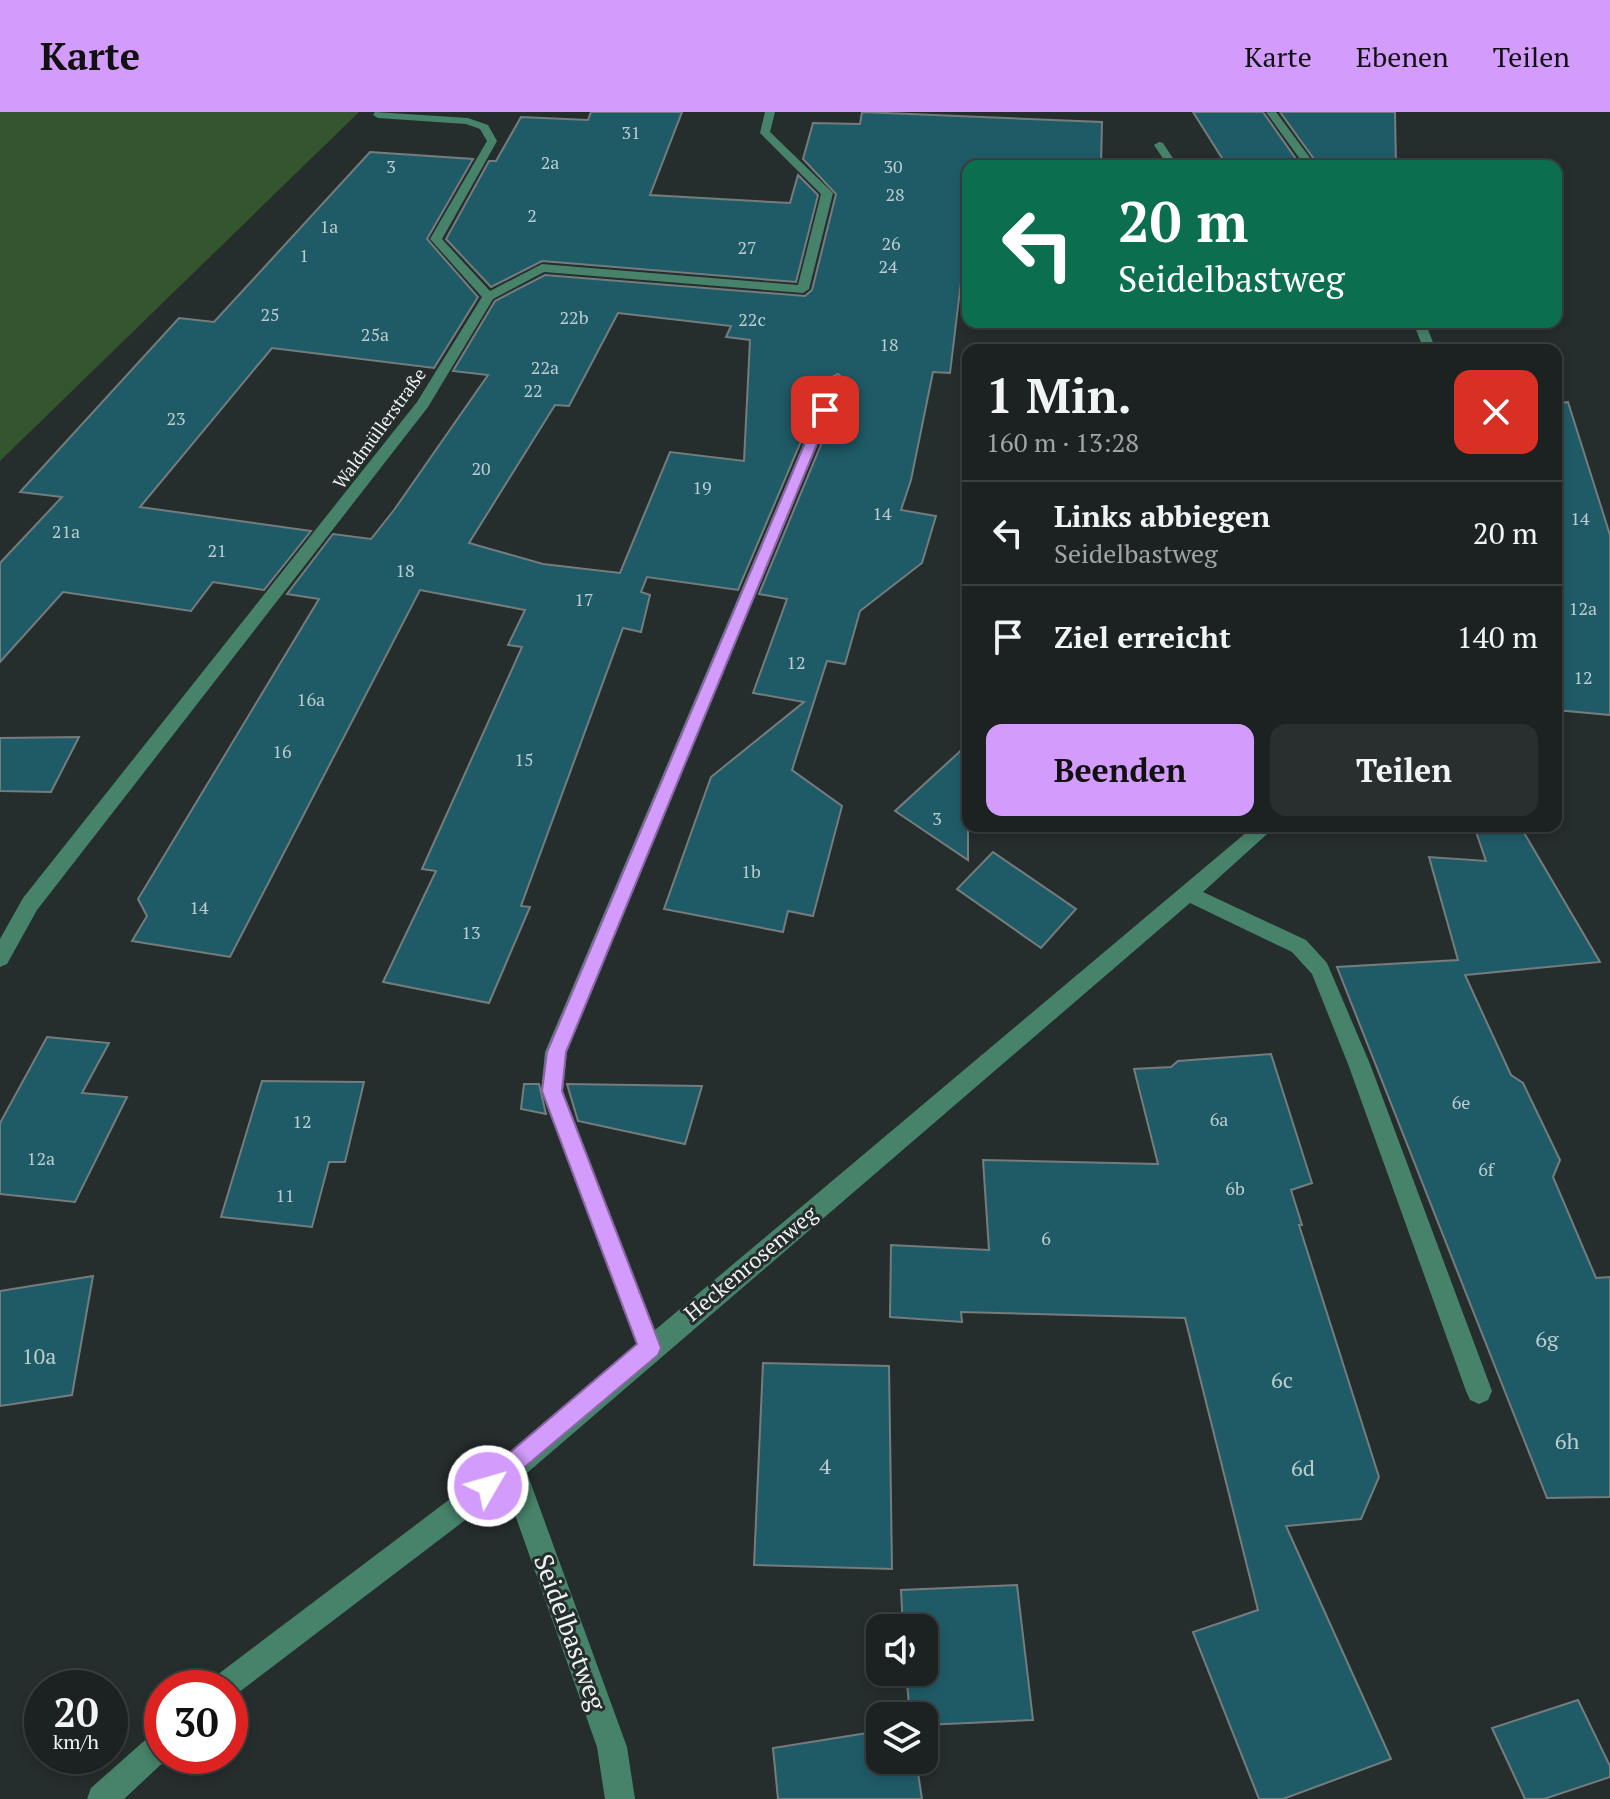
<!DOCTYPE html>
<html lang="de">
<head>
<meta charset="utf-8">
<style>
	body { margin:0; font-family:"PT Serif",serif; background:#292f2f; color:#f1f3f6; height:100vh; display:flex; flex-direction:column; font-size:30px; white-space:nowrap }
	* { box-sizing:border-box; margin:0 }
	p { font-size:26px; color:#a0a4a5 }
	.icon { flex:none; width:44px; height:44px; fill:none; stroke:currentColor; stroke-width:2; stroke-linecap:round; stroke-linejoin:round }
	.map { position:relative; flex:1; overflow:hidden }
	.drawer { position:absolute; left:962px; top:232px; width:600px; height:488px; display:flex; flex-direction:column; background:#1c2222; border-radius:16px; box-shadow:0 4px 12px #0003,0 0 0 2px #3a3f40 }
	.drawer>* { flex:none }
	.banner { position:absolute; left:962px; top:48px; width:600px; height:168px; border-radius:16px; box-shadow:0 4px 12px #0003,0 0 0 2px #3a3f40; background:#0b6e4f; color:#fff; overflow:hidden }
	.controls { position:absolute; left:866px; top:1502px; display:grid; gap:16px }
	.controls a { display:grid; place-items:center; width:72px; height:72px; border-radius:16px; background:#1c2222; box-shadow:0 4px 12px #0003,0 0 0 2px #3a3f40; font-size:40px }
	.speed { position:absolute; left:24px; top:1558px; display:flex; gap:16px; font-size:40px; font-weight:700; text-align:center }
	.speed>* { display:grid; place-content:center; width:104px; height:104px; border-radius:50%; background:#1c2222; box-shadow:0 4px 12px #0003,0 0 0 2px #3a3f40; line-height:1 }
	.speed small { font-size:20px; font-weight:400 }
	.speed .limit { border:12px solid #d22; background:#fff; color:#111 }
	.pin { position:absolute; display:grid; place-items:center; width:68px; height:68px; color:#fff; margin:-34px; border-radius:16px; box-shadow:0 4px 12px #0006 }
	.me { position:absolute; width:88px; margin:-44px; rotate:52deg; stroke-linejoin:round; filter:drop-shadow(0 0 6px #0008) }
	.turn { display:flex; align-items:center; gap:28px; height:168px; padding:0 24px; font-size:36px }
	.turn .icon { width:104px; height:104px; stroke-width:2.5 }
	.turn b { display:block; font-size:56px; line-height:68px }
	.round { display:grid; place-items:center; flex:none; width:84px; height:84px; border-radius:16px; background:#292f2f }
	.head { display:flex; align-items:center; justify-content:space-between; height:136px; padding:0 24px }
	h1 { font-size:48px; font-weight:600; line-height:60px }
	.action { display:flex; gap:16px; margin-top:auto; padding:16px 24px }
	.action a { flex:1; height:92px; border-radius:16px; background:#d39cfc; color:#111; font-size:32px; font-weight:600; line-height:92px; text-align:center }
	.action a+a { background:#292f2f; color:#f1f3f6 }
	ul { padding:0; list-style:none }
	li { display:flex; align-items:center; gap:24px; height:104px; padding:0 24px; border-top:2px solid #3a3f40 }
	li div { flex:1 }
	li b { display:block; font-size:30px }
	li em { font-style:normal }
	header { display:flex; align-items:center; gap:48px; box-sizing:border-box; height:112px; padding:0 40px; background:#d39cfc; color:#111 }
	header strong { font-size:38px }
	nav { display:flex; gap:44px; margin-inline-start:auto; font-size:28px }
	.map>svg:first-child { display:block }
	.green { fill:#34562e }
	.building { fill:#1f5b67; stroke:#747c7e; stroke-width:2; fill-rule:evenodd }
	.lines { fill:none; stroke-linecap:round; stroke-linejoin:round }
	.minor { fill:#47836a; fill-rule:evenodd }
	.route { fill:#d39cfc; stroke:#8965a4; stroke-width:2 }
	.labels { text-anchor:middle; dominant-baseline:central; stroke-width:6; stroke-linejoin:round; paint-order:stroke }
	.number-label { font-size:18px; fill:#baccce }
	.far-street-label { font-size:18px; fill:#edf2f1; stroke:#262d2d }
	.street-label { font-size:22px; fill:#edf2f1; stroke:#262d2d }
	.near-number-label { font-size:22px; fill:#baccce }
	.near-street-label { font-size:26px; fill:#edf2f1; stroke:#262d2d }
</style>
</head>
<body>
<header>
<strong>Karte</strong>
<nav><a>Karte</a><a>Ebenen</a><a>Teilen</a></nav>
</header>
<div class="map">
<svg width="1610" height="1687" viewBox="0 0 1610 1687">
	<rect width="100%" height="100%" fill="#262d2d"/>
	<path class="green" d="M0 0H359L0 349Z"/>
	<g class="building">
		<path d="M591 0H682L650 83 790 91 798 63 818 83 796 170 542 149 491 175 446 127 489 49H496L521 5 588 8Z"/>
		<path d="M862 0 1102 10 1101 54H968V145H964L950 261 933 260 911 368 901 398 936 404 922 451 860 499 845 552 827 549 792 658 842 694 813 804 788 799 783 820 664 797 711 665 804 590 753 581 787 487 759 482 847 270 838 262 827 268 738 478 647 465 641 480 650 483 641 520 623 516 521 794 530 795 489 891 383 870 436 759 422 757 522 535 508 533 525 498 420 478 230 845 132 829 147 804 138 787 319 487 287 482 333 422 371 427 394 398 488 263 453 259 495 189 545 163 805 184 812 178 836 82 803 47 813 11 860 12ZM618 201 731 214 726 225 750 228 744 349 670 340 620 461 543 452 469 431 555 293 569 294Z"/>
		<path d="M1193 0H1263L1301 54H1227Z"/>
		<path d="M1280 0H1395L1396 54H1319Z"/>
		<path d="M370 40 473 47 427 127 478 185 434 256 272 236 140 395 311 419 264 478 213 470 191 499 63 480 0 550V451L62 385 20 380 179 206 214 210Z"/>
		<path d="M1568 290 1610 423V603L1556 598V292Z"/>
		<path d="M79 625 51 680 0 679V626Z"/>
		<path d="M968 632V748L895 699Z"/>
		<path d="M1474 714H1520L1600 850 1465 863 1511 963 1523 971 1560 1048 1553 1065 1596 1166 1610 1165V1385L1547 1386 1337 855 1458 848 1429 745 1486 749Z"/>
		<path d="M993 740 1076 797 1041 836 957 777Z"/>
		<path d="M47 925 109 931 82 981 127 985 75 1090 0 1082V1011Z"/>
		<path d="M1271 942 1312 1071 1291 1078 1302 1113H1299L1379 1365 1361 1407 1286 1414 1391 1647 1283 1687H1259L1193 1520 1258 1498 1185 1206 961 1200 962 1210 890 1205 891 1133 989 1138 983 1048 1158 1052 1134 957 1171 955 1178 949Z"/>
		<path d="M262 969 364 970 345 1050H329L312 1115 221 1105Z"/>
		<path d="M524 972H539L546 1002 521 997Z"/>
		<path d="M567 972 702 974 685 1032 578 1009Z"/>
		<path d="M93 1164 72 1283 0 1294V1179Z"/>
		<path d="M763 1251 889 1254 892 1457 754 1453Z"/>
		<path d="M1017 1473 1033 1608 924 1613V1604H910L906 1560H924V1516H903L901 1478Z"/>
		<path d="M1578 1588 1610 1654V1665L1544 1687H1525L1492 1616Z"/>
		<path d="M880 1619V1648H916L922 1687H778L773 1636Z"/>
	</g>
	<g class="lines">
		<g class="minor">
			<path d="M375 0 468 6 488 13 497 29 442 127 490 179 542 152 798 173 821 82 760 21 765 0H775L770 20 833 81 809 177 803 181 544 160 493 187 428 295 37 798 7 852 0 855V827L23 786 417 290 482 185 430 127 487 29 480 17 466 12 378 6 373 3Z"/>
			<path d="M1266 0H1276L1316 54H1305Z"/>
			<path d="M1159 30 1163 31 1178 54H1168L1154 33Z"/>
			<path d="M1413 210H1425L1436 238H1424Z"/>
			<path d="M837 265 844 269 567 940 563 979 655 1218 1254 714H1276L1203 780 1306 828 1327 851 1370 952 1492 1279 1488 1288 1479 1292 1470 1288 1466 1279 1348 952 1312 862 1292 840 1190 791 527 1361 627 1635 635 1687H605L597 1635 506 1377 230 1587V1576H209L213 1566 503 1347 637 1234 541 979 545 940 830 269Z"/>
			<path d="M162 1617V1644H170L124 1687H87L91 1676 152 1622Z"/>
		</g>
	</g>
	<path class="route" d="M825 295 831 298 566 940 562 979 661 1236 658 1243 488 1386 480 1383 476 1374 480 1366 637 1232 542 979 547 940 819 298Z"/>
	<g class="labels">
		<g class="number-label">
			<text x="631" y="20">31</text>
			<text x="550" y="50">2a</text>
			<text x="391" y="54">3</text>
			<text x="893" y="54">30</text>
			<text x="895" y="82">28</text>
			<text x="532" y="103">2</text>
			<text x="329" y="114">1a</text>
			<text x="891" y="131">26</text>
			<text x="747" y="135">27</text>
			<text x="304" y="143">1</text>
			<text x="888" y="154">24</text>
			<text x="270" y="202">25</text>
			<text x="574" y="205">22b</text>
			<text x="752" y="207">22c</text>
			<text x="375" y="222">25a</text>
			<text x="889" y="232">18</text>
			<text x="545" y="255">22a</text>
			<text x="533" y="278">22</text>
			<text x="176" y="306">23</text>
			<text x="481" y="356">20</text>
			<text x="702" y="375">19</text>
			<text x="882" y="401">14</text>
			<text x="1580" y="406">14</text>
			<text x="66" y="419">21a</text>
			<text x="217" y="438">21</text>
			<text x="405" y="458">18</text>
			<text x="584" y="487">17</text>
			<text x="1583" y="496">12a</text>
			<text x="796" y="550">12</text>
			<text x="1583" y="565">12</text>
			<text x="311" y="587">16a</text>
			<text x="282" y="639">16</text>
			<text x="524" y="647">15</text>
			<text x="937" y="706">3</text>
			<text x="751" y="759">1b</text>
			<text x="199" y="795">14</text>
			<text x="471" y="820">13</text>
			<text x="1461" y="990">6e</text>
			<text x="1219" y="1007">6a</text>
			<text x="302" y="1009">12</text>
			<text x="41" y="1046">12a</text>
			<text x="1486" y="1057">6f</text>
			<text x="1235" y="1076">6b</text>
			<text x="285" y="1083">11</text>
			<text x="1046" y="1126">6</text>
		</g>
		<g class="far-street-label">
			<text transform="translate(379 316) rotate(-54)">Waldmüllerstraße</text>
		</g>
		<g class="street-label">
			<text transform="translate(750 1151) rotate(-40)">Heckenrosenweg</text>
		</g>
		<g class="near-number-label">
			<text x="1547" y="1226">6g</text>
			<text x="39" y="1243">10a</text>
			<text x="1282" y="1267">6c</text>
			<text x="1567" y="1328">6h</text>
			<text x="825" y="1353">4</text>
			<text x="1303" y="1355">6d</text>
		</g>
		<g class="near-street-label">
			<text transform="translate(571 1520) rotate(70)">Seidelbastweg</text>
		</g>
	</g>
</svg>
<div class="controls">
<a><svg class="icon" aria-label="sound" viewBox="0 0 24 24"><path d="M4 9h4l5-4v14l-5-4H4zM17 9q2 3 0 6"/></svg></a>
<a><svg class="icon" aria-label="layers" viewBox="0 0 24 24"><path d="M12 4l9 5-9 5-9-5zM3 14l9 5 9-5"/></svg></a>
</div>
<div class="speed"><div>20<small>km/h</small></div><div class="limit">30</div></div>
<div class="pin" style="left:825px;top:298px;background:#d93025"><svg class="icon" aria-label="arrive" viewBox="0 0 24 24"><path d="M6 21V4h12l-3 4 3 4H6"/></svg></div>
<svg class="me" style="left:488px;top:1374px" viewBox="-20 -20 40 40"><circle r="17" fill="#d39cfc" stroke="#fff" stroke-width="3"/><path d="M0-11L8 9 0 5-8 9z" fill="#fff"/></svg>
<div class="banner">
<div class="turn"><svg class="icon" aria-label="left" viewBox="0 0 24 24"><path d="M17 20v-9H6M10 6l-5 5 5 5"/></svg><div><b>20 m</b>Seidelbastweg</div></div>
</div>
<section class="drawer">
<div class="head"><div><h1>1 Min.</h1><p>160 m · 13:28</p></div><a class="round" style="background:#d93025;color:#fff"><svg class="icon" aria-label="close" viewBox="0 0 24 24"><path d="M6 6l12 12M18 6L6 18"/></svg></a></div>
<ul>
<li><svg class="icon" aria-label="left" viewBox="0 0 24 24"><path d="M17 20v-9H6M10 6l-5 5 5 5"/></svg><div><b>Links abbiegen</b><p>Seidelbastweg</p></div><em>20 m</em></li>
<li><svg class="icon" aria-label="arrive" viewBox="0 0 24 24"><path d="M6 21V4h12l-3 4 3 4H6"/></svg><div><b>Ziel erreicht</b></div><em>140 m</em></li>
</ul>
<div class="action"><a>Beenden</a><a>Teilen</a></div>
</section>
</div>
</body>
</html>
